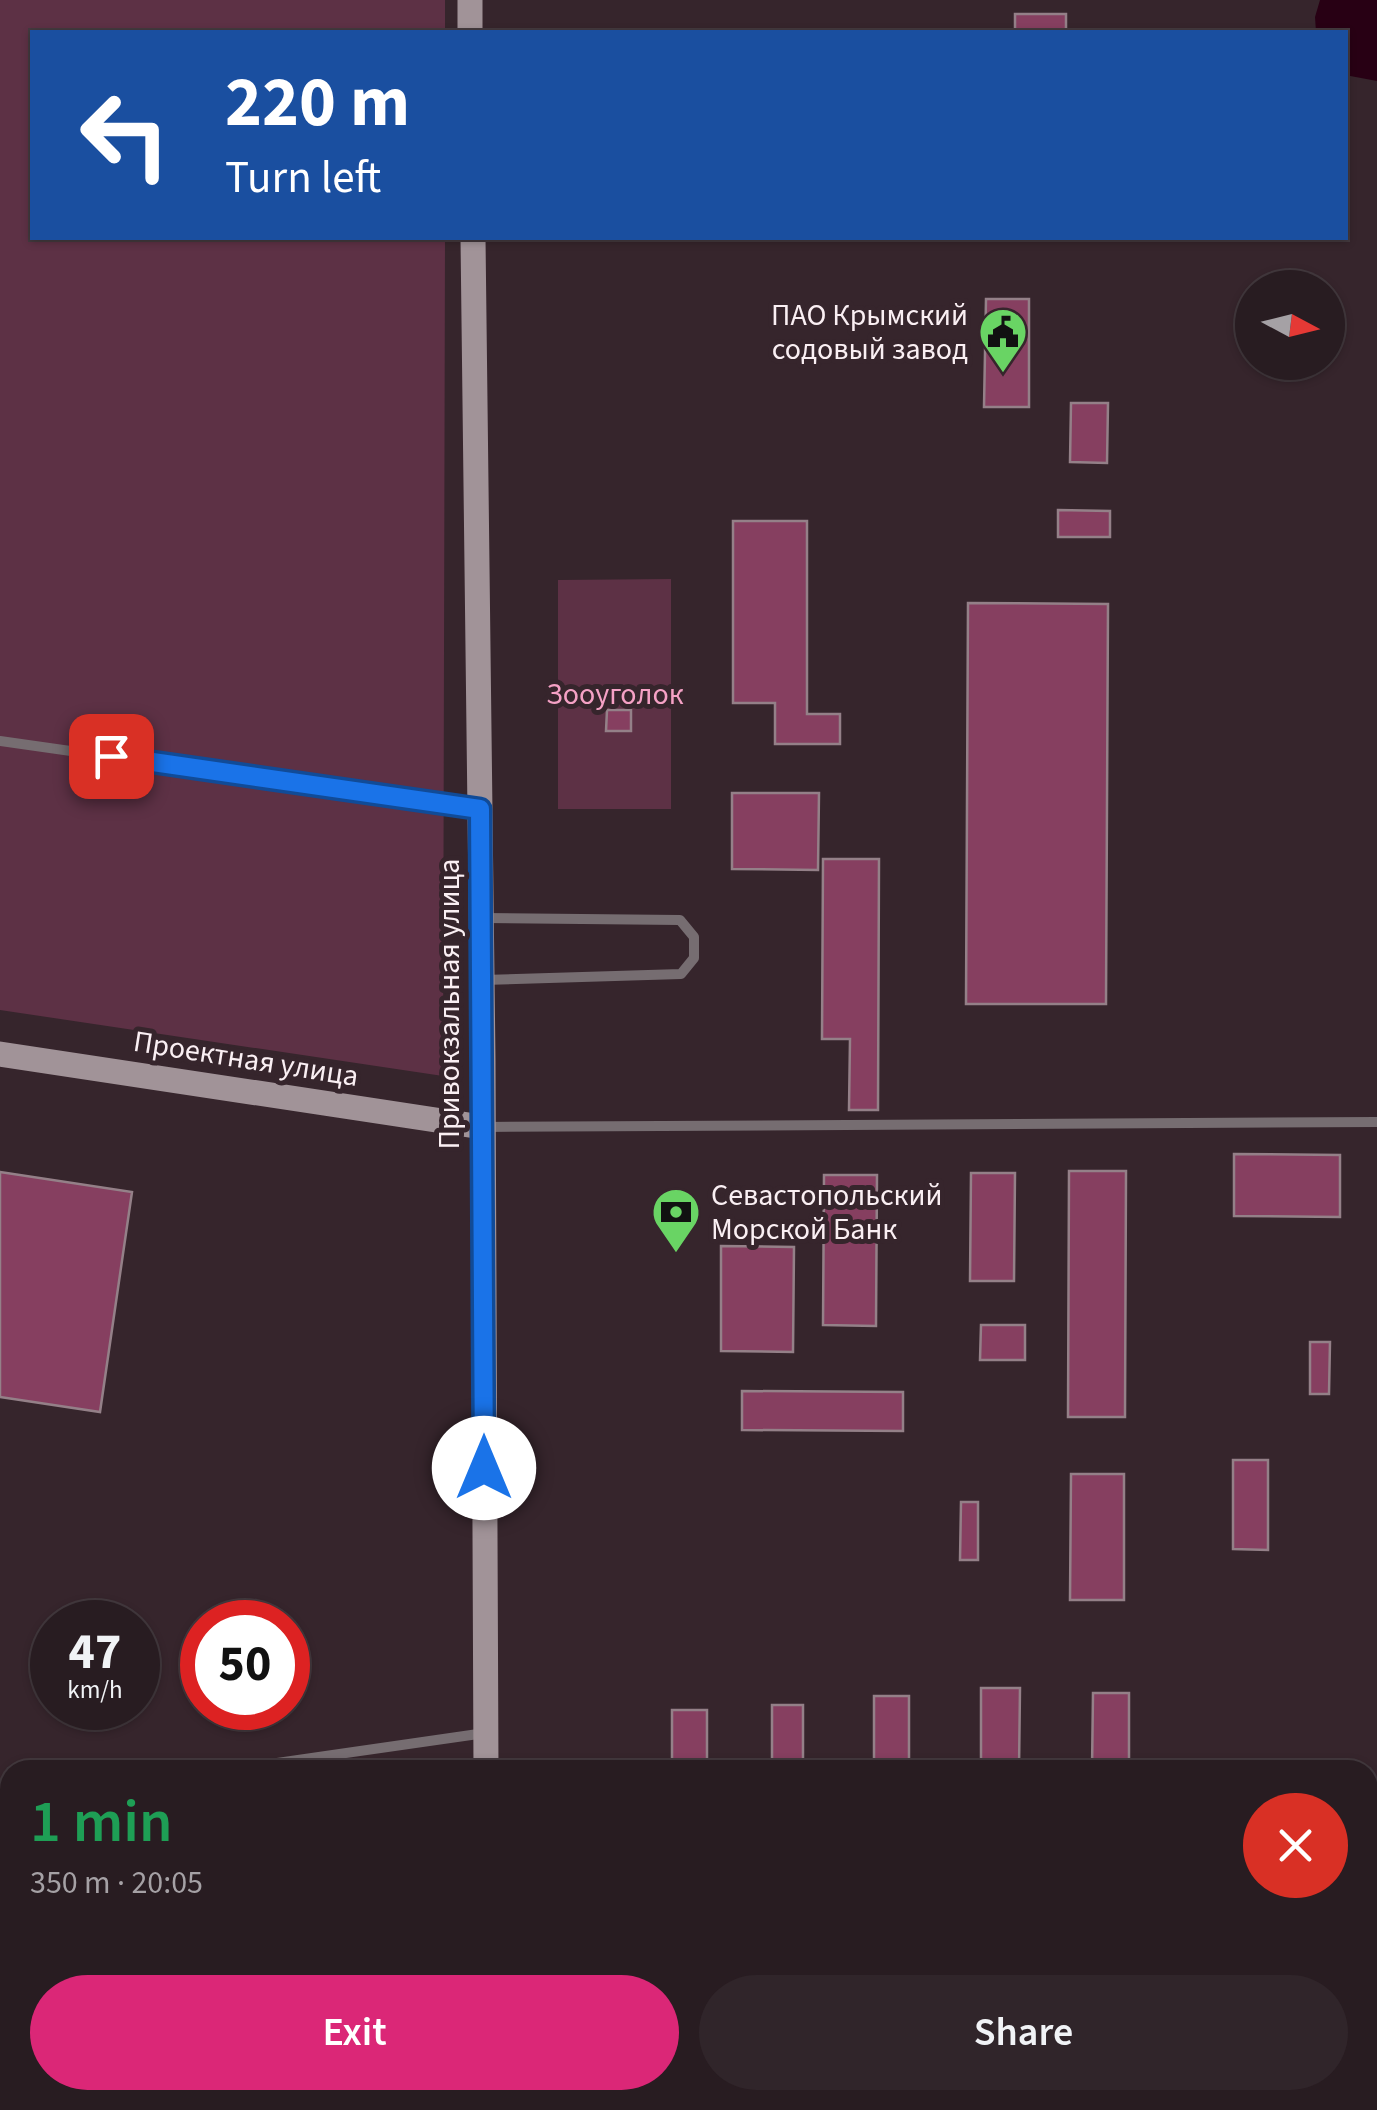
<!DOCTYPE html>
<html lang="en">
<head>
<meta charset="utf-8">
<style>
	body { margin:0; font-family:"Source Sans 3",sans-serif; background:#30252a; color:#f1f3f6; height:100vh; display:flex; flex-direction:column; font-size:38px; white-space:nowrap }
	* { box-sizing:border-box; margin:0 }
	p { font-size:32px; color:#a5a1a5 }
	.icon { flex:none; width:55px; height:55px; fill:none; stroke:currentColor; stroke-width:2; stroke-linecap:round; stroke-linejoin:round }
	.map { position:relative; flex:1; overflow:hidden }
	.details { position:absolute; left:0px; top:1760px; width:1378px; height:350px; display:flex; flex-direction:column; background:#281c21; border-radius:30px 30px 0 0; box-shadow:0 2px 8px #0004,0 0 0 2px #443a3f }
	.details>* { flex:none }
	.top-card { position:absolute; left:30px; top:30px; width:1318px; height:210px; border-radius:0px; box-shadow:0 2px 8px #0004,0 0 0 2px #443a3f; background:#1a4fa0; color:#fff; overflow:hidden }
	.needle { width:65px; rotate:97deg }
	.controls { position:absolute; left:1235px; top:270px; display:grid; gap:20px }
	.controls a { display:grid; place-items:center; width:110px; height:110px; border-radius:50%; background:#281c21; box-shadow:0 2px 8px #0004,0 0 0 2px #443a3f; font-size:50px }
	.speed { position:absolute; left:30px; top:1600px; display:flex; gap:20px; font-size:50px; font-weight:700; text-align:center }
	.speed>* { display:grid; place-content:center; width:130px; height:130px; border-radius:50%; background:#281c21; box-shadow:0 2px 8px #0004,0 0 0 2px #443a3f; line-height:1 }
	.speed small { font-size:25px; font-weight:400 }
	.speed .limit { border:15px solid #d22; background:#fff; color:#111 }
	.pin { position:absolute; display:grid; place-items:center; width:85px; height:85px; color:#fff; margin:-42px; border-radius:20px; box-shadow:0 5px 15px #0006 }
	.me { position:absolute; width:110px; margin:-55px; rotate:0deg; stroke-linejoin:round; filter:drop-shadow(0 0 8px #0008) }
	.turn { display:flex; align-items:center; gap:35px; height:210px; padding:0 30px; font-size:45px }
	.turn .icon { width:130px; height:130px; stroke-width:2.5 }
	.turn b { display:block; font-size:70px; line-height:85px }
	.round { display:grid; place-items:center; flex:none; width:105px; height:105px; border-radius:52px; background:#30252a }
	.headline { display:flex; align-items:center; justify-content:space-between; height:170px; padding:0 30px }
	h1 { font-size:60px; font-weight:600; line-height:75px; color:#1e9e55 }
	.primary-button { display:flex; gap:20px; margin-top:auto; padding:20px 30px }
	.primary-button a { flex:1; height:115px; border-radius:60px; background:#db2777; color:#fff; font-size:40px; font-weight:600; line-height:115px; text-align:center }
	.primary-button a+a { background:#30252a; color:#f1f3f6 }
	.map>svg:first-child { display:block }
	.green { fill:#5d3145 }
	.water { fill:#280014 }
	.building { fill:#863f60; stroke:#948088; stroke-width:2.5 }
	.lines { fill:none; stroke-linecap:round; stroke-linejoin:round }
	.path { stroke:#9a8c91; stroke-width:4; stroke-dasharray:5 5; stroke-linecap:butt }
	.lane { stroke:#766d71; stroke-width:10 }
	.secondary { stroke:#a19398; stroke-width:25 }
	.route-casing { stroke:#114b97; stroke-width:25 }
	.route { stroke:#1a73e8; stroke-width:18 }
	.labels { text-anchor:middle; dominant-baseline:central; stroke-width:10; stroke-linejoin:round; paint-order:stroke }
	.poi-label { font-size:30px; fill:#faeff3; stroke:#36252c; text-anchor:end }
	.park-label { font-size:30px; fill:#f5a1c5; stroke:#36252c }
	.street-label { font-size:30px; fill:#faeff3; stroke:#36252c }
</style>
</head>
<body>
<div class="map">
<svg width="1377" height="2110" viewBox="0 0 1377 2110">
	<rect width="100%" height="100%" fill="#36252c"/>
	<g class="green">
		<path d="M0 0H445V32H32V238H445L443 1076 0 1010Z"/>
		<path d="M671 579V809H558V580Z"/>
		<path d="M0 1886 10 1887V2100H440V2110H0Z"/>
	</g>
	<path class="water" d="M1320 0H1377V81L1345 75V32H1316L1315 17Z"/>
	<g class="building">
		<rect x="1015" y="14" width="51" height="18"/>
		<path d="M986 299H1029V407H984Z"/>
		<path d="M1071 403H1108L1107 463 1070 462Z"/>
		<path d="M1058 510 1110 511V537H1058Z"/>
		<path d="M733 521H807V714H840V744H775V703H733Z"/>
		<path d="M968 603 1108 604 1106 1004H966Z"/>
		<path d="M607 710H631V731H606Z"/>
		<path d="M732 793H819L818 870 732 869Z"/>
		<path d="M823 859H879L878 1110H849L850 1039H822Z"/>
		<path d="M1234 1154 1340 1155V1217L1234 1216Z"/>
		<path d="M1069 1171H1126L1125 1417H1068Z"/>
		<path d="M0 1172 132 1192 100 1412 0 1397Z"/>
		<path d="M971 1173H1015L1014 1281H970Z"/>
		<path d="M824 1175H877L876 1326 823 1325Z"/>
		<path d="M721 1246 794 1247 793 1352 721 1351Z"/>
		<path d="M981 1325H1025V1360H980Z"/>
		<path d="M1310 1342H1330L1329 1394H1310Z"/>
		<path d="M742 1391 903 1392V1431L742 1430Z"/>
		<path d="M1233 1460H1268V1550L1233 1549Z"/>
		<path d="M1071 1474H1124V1600H1070Z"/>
		<path d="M961 1502H978V1560H960Z"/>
		<path d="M981 1688H1020L1019 1770H981Z"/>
		<path d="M1093 1693H1129V1770H1092Z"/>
		<rect x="874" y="1696" width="35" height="74"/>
		<rect x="772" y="1705" width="31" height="65"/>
		<rect x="672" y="1710" width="35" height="60"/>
	</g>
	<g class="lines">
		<path class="path" d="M0 1888 10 1890"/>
		<g class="lane">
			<path d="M0 741 479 809"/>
			<path d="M483 980 681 974 694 958V937L680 920 484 918"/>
			<path d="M483 1127 1377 1122"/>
			<path d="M228 1770 485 1733"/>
		</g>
		<g class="secondary">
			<path d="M470 0V32"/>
			<path d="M473 238 483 1060 486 1770"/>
			<path d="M0 1054 482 1127"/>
			<path d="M487 2100V2110"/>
		</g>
	</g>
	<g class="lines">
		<g class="route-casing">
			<path id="route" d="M111 756 480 809 484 1468"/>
		</g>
		<use href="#route" class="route"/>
	</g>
	<defs>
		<g id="civic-pin" transform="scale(2.5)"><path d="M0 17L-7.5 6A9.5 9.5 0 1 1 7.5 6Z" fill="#69d464" stroke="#36252c"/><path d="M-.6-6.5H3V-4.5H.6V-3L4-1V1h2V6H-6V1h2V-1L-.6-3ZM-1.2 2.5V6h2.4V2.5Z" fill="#111"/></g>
		<g id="bank-pin" transform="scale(2.5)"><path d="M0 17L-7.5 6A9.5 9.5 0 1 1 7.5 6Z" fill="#69d464" stroke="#36252c"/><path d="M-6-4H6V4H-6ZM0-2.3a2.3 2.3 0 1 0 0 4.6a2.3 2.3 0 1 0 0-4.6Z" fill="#111"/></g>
	</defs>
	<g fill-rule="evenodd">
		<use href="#civic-pin" x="1003" y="332"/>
		<use href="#bank-pin" x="676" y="1212"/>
	</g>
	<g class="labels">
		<g class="poi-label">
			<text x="968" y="315">ПАО Крымский<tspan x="968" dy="34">содовый завод</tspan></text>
			<text x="711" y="1195" text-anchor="start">Севастопольский<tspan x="711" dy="34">Морской Банк</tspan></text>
		</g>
		<g class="park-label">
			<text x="615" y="694">Зооуголок</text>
		</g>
		<g class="street-label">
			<text transform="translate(449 1004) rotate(-90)">Привокзальная улица</text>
			<text transform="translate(246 1059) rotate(9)">Проектная улица</text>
		</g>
	</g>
</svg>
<div class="controls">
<a><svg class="needle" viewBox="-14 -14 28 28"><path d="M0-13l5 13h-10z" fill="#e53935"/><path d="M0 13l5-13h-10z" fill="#a5a1a5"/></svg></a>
</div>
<div class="speed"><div>47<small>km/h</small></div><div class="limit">50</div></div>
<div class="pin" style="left:111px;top:756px;background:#d93025"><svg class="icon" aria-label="arrive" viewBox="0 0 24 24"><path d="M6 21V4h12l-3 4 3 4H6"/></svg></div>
<svg class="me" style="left:484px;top:1468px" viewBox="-20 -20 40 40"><circle r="19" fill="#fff"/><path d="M0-13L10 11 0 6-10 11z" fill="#1a73e8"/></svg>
<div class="top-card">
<div class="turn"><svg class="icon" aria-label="left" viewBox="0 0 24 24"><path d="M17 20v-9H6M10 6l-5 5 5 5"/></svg><div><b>220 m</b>Turn left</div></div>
</div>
<section class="details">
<div class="headline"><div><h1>1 min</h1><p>350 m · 20:05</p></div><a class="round" style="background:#d93025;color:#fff"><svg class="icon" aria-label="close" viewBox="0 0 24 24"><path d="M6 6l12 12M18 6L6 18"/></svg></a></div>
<div class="primary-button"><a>Exit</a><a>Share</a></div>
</section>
</div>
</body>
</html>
